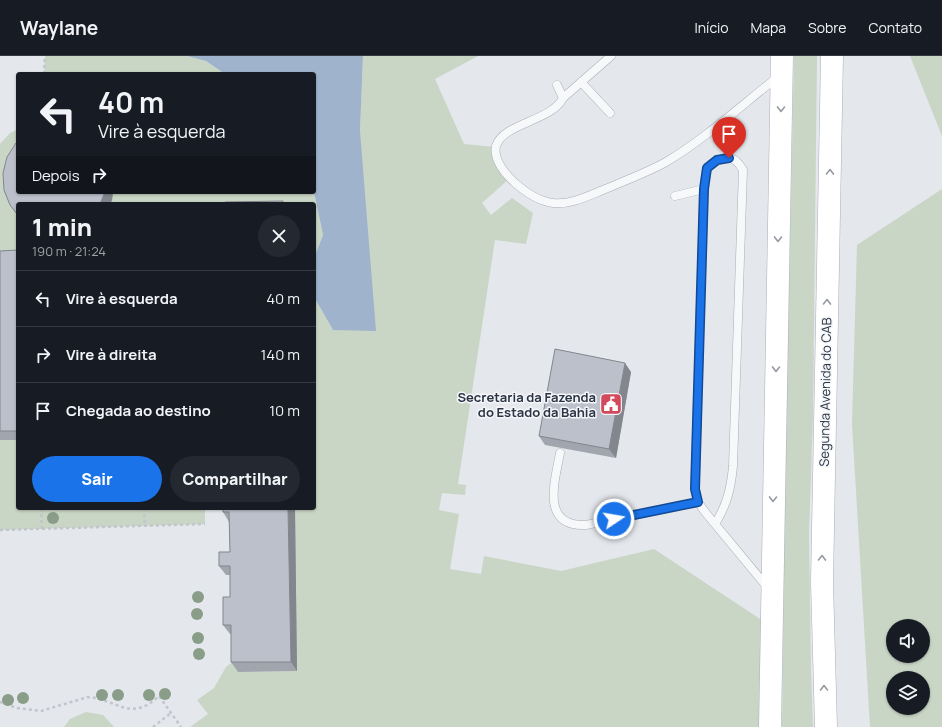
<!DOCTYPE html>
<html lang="pt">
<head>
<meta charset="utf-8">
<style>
	body { margin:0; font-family:Manrope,sans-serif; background:#242831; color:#f1f3f6; height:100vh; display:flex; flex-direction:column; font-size:15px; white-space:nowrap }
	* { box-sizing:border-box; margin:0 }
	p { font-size:13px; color:#9ea1a6 }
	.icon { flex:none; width:22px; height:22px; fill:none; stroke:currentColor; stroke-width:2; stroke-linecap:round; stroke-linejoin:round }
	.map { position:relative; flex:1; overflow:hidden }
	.sheet { position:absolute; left:16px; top:146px; width:300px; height:308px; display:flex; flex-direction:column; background:#171b24; border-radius:4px; box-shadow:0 1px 3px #0004 }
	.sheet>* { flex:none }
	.guide { position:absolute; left:16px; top:16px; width:300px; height:122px; border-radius:4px; box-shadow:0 1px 3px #0004; background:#171b24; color:#f1f3f6; overflow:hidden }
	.fabs { position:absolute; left:886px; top:563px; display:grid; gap:8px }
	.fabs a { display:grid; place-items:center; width:44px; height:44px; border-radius:50%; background:#171b24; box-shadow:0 1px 3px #0004; font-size:20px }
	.pin { position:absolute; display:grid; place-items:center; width:34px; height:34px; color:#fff; margin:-41px -17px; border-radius:50% 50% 50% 0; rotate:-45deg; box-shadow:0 0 4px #0007 }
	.pin .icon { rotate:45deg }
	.me { position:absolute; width:44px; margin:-22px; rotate:78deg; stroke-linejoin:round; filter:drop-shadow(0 0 3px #0008) }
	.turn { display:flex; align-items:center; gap:14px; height:84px; padding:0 16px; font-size:18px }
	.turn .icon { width:52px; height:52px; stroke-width:2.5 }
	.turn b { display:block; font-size:28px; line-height:34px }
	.then { display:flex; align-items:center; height:38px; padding:0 16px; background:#0003; gap:8px; font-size:15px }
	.round { display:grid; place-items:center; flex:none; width:42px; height:42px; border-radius:21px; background:#242831 }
	.head { display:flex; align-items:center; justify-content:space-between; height:68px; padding:0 16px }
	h1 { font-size:24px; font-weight:800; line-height:30px }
	.action { display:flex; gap:8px; margin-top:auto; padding:8px 16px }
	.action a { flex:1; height:46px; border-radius:24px; background:#1a73e8; color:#fff; font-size:16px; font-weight:800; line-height:46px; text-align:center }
	.action a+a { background:#242831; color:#f1f3f6 }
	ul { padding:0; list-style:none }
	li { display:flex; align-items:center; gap:12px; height:56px; padding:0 16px; border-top:1px solid #363941 }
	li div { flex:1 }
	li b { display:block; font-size:15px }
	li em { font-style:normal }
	header { display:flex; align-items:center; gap:24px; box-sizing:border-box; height:56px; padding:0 20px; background:#171b24; border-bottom:1px solid #363941 }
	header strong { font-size:19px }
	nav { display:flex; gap:22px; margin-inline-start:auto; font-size:14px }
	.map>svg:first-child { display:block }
	.green { fill:#c9d6c5; fill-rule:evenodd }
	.water { fill:#9fb4cc }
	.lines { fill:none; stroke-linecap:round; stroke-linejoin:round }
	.service-casing { stroke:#a9aeb7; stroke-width:9 }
	.secondary-casing { stroke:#a9aeb7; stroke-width:23 }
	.path { stroke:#c2c5cb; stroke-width:2.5; stroke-dasharray:3 3; stroke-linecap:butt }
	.service { stroke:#f7f8fa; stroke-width:8 }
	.secondary { stroke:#fff; stroke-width:22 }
	.tree { fill:#899d89 }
	.wall { fill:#a1a5ae }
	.shaded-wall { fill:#83868d }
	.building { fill:#bbc0ca; stroke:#83868d }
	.oneway { stroke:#959aa2 }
	.route-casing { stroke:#114b97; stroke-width:10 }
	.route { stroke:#1a73e8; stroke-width:7 }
	.labels { text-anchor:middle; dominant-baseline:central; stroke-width:3; stroke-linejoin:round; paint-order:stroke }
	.street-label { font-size:13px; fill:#2b3445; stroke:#f4f6f9 }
	.poi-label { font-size:13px; font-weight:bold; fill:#2b3445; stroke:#f4f6f9; text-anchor:end }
</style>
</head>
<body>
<header>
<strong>Waylane</strong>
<nav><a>Início</a><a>Mapa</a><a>Sobre</a><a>Contato</a></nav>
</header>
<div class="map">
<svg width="942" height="671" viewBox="0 0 942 671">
	<rect width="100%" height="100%" fill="#e4e7ec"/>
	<g class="green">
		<path d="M45 0H187L206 5 225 18H44Z"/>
		<path d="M363 0H478L435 23 464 88 496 91 509 123 482 147 491 159 512 142 533 157 526 188 495 184 458 428 466 429 465 439 442 437 439 454 459 458 450 513 481 518 484 500 561 515 654 493 771 570 770 671H190L208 658 197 644 214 632 226 611 238 601V616L297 615 295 452H314V241L333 274 360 75Z"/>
		<path d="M794 0H817L813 358 809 478 811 616 813 671H782L785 419Z"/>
		<path d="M910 0H942V83V80Z"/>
		<path d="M18 73 16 159 18 160V198L0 197V88L10 77Z"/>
		<path d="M942 133V671H870L852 368 857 189ZM893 570H923V600H893ZM893 622H923V652H893Z"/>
		<path d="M113 136H314L323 179 314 202V148H169L166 146 167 148H110Z"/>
		<path d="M0 384H18V452H67V454L205 452V468L0 474Z"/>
		<path d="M86 656 103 659 114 671H64L70 663Z"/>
	</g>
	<path class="water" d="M187 0H363L360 75 376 275 333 274 314 241V202L323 179 314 136V18H225L206 5Z"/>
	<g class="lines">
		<g class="service-casing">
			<g id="service">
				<path d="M581 26 610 57"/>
				<path d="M557 29 563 42C552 65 503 67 496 90 493 103 505 118 514 126 525 136 538 145 553 147 570 149 588 140 603 134 624 125 646 117 666 106 705 83 743 48 779 20"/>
				<path d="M563 42 611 0"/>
				<path d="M675 140 704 133"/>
				<path d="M560 397C555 425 540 471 586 469L698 446"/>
				<path d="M715 468C727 449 731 432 733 410L743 114C733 96 722 100 707 112L704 133 695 433 698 446 705 456 768 532"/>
			</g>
		</g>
		<g class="secondary-casing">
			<g id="secondary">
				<path d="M770 671 782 0"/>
				<path d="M826 671 822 526 832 0"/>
			</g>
		</g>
		<g class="path">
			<path d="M44 18 45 0"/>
			<path d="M41 452 42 473"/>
			<path d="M144 452 145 470"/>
			<path d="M0 474 205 468"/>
			<path d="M0 646 17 652 41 655 88 641C117 643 130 667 159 640L181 671"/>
			<path d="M153 671 171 657"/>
		</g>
		<use href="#service" class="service"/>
		<use href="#secondary" class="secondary"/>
	</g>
	<g class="tree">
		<circle cx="53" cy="462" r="6"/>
		<circle cx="198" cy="541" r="6"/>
		<circle cx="197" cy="558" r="6"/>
		<circle cx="198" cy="582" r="6"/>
		<circle cx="199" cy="598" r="6"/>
		<circle cx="165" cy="638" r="6"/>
		<circle cx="102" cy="639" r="6"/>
		<circle cx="118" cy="639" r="6"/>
		<circle cx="149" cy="639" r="6"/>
		<circle cx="23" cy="642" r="6"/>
		<circle cx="8" cy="644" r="6"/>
	</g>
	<g class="wall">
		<path d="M18 136H113L112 144 110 148H18V160L10 149Z"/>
		<path d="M18 194V384H0V195Z"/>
		<path d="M631 316 616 402 545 389 539 380Z"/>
		<path d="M66 452H109V453L67 454Z"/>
		<path d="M295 452 297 615 238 616 231 606V578H230L223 569 230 541V519H226L219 510 230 496 229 466 223 456Z"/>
	</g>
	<g class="shaded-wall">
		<path d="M105 136H113L112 144 110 148H100Z"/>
		<path d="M625 307 631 316 616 402 609 393Z"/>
		<path d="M288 452H295L297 615 291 606Z"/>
	</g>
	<g class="building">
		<path d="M18 86V136H105L100 148H18V159L10 149 4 134 3 117 7 101 16 87Z"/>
		<path d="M283 145V148H225V146Z"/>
		<path d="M18 194V375H0V195Z"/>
		<path d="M555 293 625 307 609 393 539 380Z"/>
		<path d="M223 452H288L291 606H231V569H223V541H230V510H219V496H230L229 456H223Z"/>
	</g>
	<defs><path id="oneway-chevron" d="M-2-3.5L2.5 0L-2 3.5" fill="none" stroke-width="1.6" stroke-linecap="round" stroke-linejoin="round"/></defs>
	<g class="oneway">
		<use href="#oneway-chevron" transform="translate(781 53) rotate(91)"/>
		<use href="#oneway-chevron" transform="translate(830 116) rotate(-89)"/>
		<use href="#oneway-chevron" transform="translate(778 183) rotate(91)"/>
		<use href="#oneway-chevron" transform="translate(827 246) rotate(-89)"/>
		<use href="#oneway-chevron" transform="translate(776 313) rotate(91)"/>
		<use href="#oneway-chevron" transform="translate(773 443) rotate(91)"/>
		<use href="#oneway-chevron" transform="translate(822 502) rotate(-89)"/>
		<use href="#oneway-chevron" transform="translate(824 632) rotate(-91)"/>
	</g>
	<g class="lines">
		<g class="route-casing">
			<path id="route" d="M614 463 698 446 695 433 704 133 707 112 717 104 729 102"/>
		</g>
		<use href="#route" class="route"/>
	</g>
	<defs>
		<g id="civic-square" transform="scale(1.15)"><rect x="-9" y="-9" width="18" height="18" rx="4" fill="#d1495b" stroke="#f4f6f9"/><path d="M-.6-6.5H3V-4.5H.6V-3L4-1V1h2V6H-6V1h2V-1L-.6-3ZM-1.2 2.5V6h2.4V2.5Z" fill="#fff"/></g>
	</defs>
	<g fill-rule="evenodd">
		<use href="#civic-square" x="611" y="348"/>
	</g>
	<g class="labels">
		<g class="street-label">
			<text transform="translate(825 336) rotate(-89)">Segunda Avenida do CAB</text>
		</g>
		<g class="poi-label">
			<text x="596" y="341">Secretaria da Fazenda<tspan x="596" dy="15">do Estado da Bahia</tspan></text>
		</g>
	</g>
</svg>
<div class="fabs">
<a><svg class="icon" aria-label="sound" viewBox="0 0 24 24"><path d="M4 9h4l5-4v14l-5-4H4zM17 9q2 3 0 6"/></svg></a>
<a><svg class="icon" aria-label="layers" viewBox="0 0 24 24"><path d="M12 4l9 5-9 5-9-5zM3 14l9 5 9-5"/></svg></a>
</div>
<div class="pin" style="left:729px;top:102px;background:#d93025"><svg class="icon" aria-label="arrive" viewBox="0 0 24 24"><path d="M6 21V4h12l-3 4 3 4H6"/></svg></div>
<svg class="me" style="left:614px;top:463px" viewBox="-20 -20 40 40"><circle r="17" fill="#1a73e8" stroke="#fff" stroke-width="3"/><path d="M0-11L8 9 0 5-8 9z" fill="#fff"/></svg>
<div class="guide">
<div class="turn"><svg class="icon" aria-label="left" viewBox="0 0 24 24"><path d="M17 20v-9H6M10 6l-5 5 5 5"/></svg><div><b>40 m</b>Vire à esquerda</div></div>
<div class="then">Depois<svg class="icon" aria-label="right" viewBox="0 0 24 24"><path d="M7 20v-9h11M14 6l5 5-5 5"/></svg></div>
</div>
<section class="sheet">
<div class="head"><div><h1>1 min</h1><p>190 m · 21:24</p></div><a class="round"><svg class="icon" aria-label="close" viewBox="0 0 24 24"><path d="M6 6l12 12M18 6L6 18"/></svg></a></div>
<ul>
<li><svg class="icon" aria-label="left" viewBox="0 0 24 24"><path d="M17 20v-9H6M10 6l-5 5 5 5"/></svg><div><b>Vire à esquerda</b></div><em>40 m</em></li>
<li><svg class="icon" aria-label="right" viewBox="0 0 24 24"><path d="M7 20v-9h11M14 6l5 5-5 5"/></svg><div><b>Vire à direita</b></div><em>140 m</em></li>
<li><svg class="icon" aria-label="arrive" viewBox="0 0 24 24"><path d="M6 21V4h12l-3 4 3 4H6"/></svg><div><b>Chegada ao destino</b></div><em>10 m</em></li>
</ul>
<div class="action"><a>Sair</a><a>Compartilhar</a></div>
</section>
</div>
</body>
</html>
